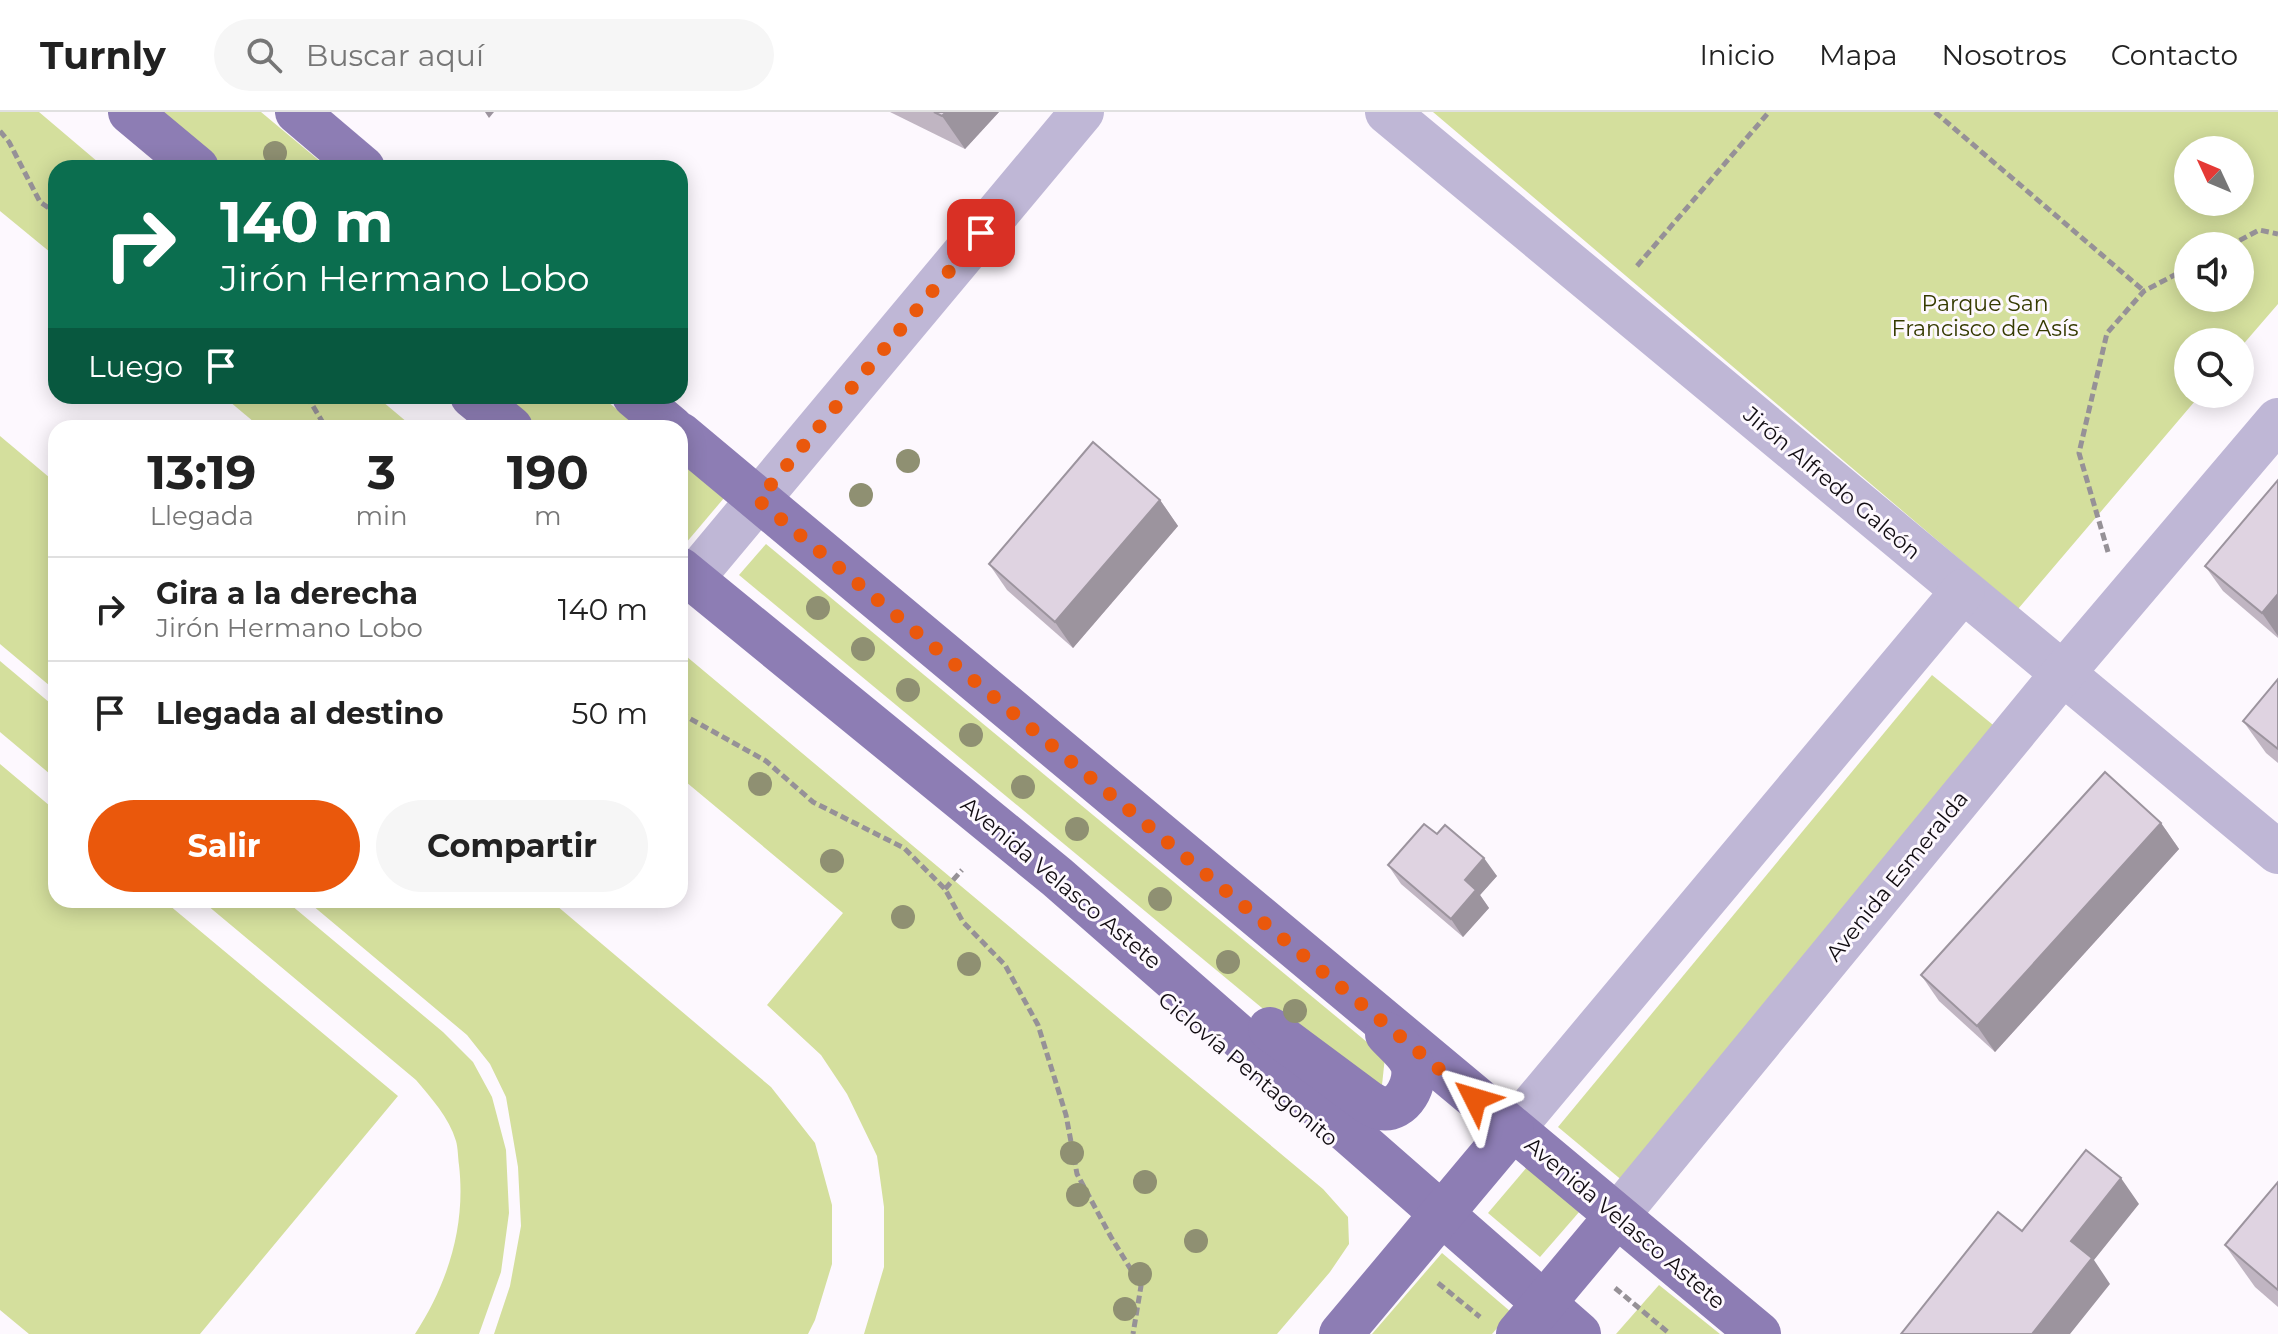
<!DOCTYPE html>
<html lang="es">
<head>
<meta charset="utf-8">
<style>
	body { margin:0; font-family:Montserrat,sans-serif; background:#f6f6f6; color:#222; height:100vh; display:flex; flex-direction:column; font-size:30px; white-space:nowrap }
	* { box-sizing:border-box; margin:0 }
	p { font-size:26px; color:#767676 }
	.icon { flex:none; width:44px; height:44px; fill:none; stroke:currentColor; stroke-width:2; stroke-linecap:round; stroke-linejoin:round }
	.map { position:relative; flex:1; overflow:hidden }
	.side { position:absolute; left:48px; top:308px; width:640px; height:488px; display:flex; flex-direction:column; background:#fff; border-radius:24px; box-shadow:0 4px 20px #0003 }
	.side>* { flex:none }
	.guide { position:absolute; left:48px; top:48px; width:640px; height:244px; border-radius:24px; box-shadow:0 4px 20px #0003; background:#0b6e4f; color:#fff; overflow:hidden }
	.needle { width:52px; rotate:314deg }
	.tools { position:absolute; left:2174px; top:24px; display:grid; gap:16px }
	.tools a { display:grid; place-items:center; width:80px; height:80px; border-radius:50%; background:#fff; box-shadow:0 4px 20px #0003; font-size:40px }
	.pin { position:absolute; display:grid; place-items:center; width:68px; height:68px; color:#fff; margin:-34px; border-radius:16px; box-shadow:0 4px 12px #0006 }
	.me { position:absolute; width:88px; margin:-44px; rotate:310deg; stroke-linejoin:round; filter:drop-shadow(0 0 6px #0008) }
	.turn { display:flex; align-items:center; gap:28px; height:168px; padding:0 40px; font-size:36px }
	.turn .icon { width:104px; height:104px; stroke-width:2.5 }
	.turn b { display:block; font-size:56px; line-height:68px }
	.then { display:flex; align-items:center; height:76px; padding:0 40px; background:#0003; gap:16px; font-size:30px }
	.eta { display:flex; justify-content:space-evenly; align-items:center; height:136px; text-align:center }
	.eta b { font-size:48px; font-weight:700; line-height:56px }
	.cta { display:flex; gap:16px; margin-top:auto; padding:16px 40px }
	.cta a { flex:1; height:92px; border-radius:48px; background:#ea580c; color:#fff; font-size:32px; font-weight:700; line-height:92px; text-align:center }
	.cta a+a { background:#f6f6f6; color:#222 }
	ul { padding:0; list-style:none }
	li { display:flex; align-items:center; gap:24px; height:104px; padding:0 40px; border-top:2px solid #e0e0e0 }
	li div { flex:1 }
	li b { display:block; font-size:30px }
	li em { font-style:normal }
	header { display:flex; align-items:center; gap:48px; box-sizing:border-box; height:112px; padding:0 40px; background:#fff; border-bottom:2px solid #e0e0e0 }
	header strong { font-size:38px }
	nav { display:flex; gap:44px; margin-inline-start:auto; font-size:28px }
	.search { width:560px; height:72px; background:#f6f6f6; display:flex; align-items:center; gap:20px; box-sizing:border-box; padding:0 28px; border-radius:44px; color:#767676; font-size:30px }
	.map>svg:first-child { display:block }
	.green { fill:#d4df9d; fill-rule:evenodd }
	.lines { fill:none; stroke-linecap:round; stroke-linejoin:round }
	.path { stroke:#969197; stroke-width:5; stroke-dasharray:8 4; stroke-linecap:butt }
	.minor { stroke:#bfb7d6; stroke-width:44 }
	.major { stroke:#8d7db4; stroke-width:44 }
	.tree { fill:#8f9072 }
	.wall { fill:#c0b5c2 }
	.shaded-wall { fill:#9c949e }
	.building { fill:#dfd3e1; stroke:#9c949e; stroke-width:2 }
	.route { stroke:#ea580c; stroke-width:14; stroke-dasharray:0 25.2 }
	.labels { text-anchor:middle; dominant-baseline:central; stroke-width:6; stroke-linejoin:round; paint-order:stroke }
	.park-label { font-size:22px; fill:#353a00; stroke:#fdf8fe }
	.street-label { font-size:22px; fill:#120d12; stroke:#fdf8fe }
</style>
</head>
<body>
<header>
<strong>Turnly</strong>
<div class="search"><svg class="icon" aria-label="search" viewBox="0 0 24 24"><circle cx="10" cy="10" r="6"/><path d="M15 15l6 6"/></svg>Buscar aquí</div>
<nav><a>Inicio</a><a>Mapa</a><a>Nosotros</a><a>Contacto</a></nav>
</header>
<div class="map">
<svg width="2278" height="1222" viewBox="0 0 2278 1222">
	<rect width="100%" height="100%" fill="#fdf8fe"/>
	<g class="green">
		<path d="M0 0H39L105 56H56V145L0 99Z"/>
		<path d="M157 0H261L328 56H224Z"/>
		<path d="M1433 0H2278V192L2240 236V230H2188V282H2201L2018 497ZM2188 38H2240V90H2188ZM2188 134H2240V186H2188Z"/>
		<path d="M223 284H376L414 316H261Z"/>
		<path d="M497 284H601L639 316H535Z"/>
		<path d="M0 324 56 371V579L0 532Z"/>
		<path d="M680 350 724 386 680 438Z"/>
		<path d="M766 432 1385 945 1382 973 1361 978 739 463Z"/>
		<path d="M680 539 1323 1077 1348 1105 1349 1132 1330 1160 1277 1222H864L884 1155V1095L877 1044 847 982 821 943 767 893 843 801 680 665Z"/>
		<path d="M0 549 56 596V667L0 620Z"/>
		<path d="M1932 563 1998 617 1624 1070 1558 1015Z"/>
		<path d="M0 652 56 699V788H163L398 984 200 1222H29L0 1198Z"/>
		<path d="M201 788H285L443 920 473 950 492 985 506 1038 509 1101 501 1160 479 1222H415C448 1171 466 1114 459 1053 458 1046 458 1036 456 1029 449 1005 431 986 416 968Z"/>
		<path d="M306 788H550L771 975 815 1031 832 1093V1152L815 1208 808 1222H494L510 1174 521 1114 518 1055 506 985 490 952 467 923Z"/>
		<path d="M1527 1055 1580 1099 1540 1145 1488 1101Z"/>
		<path d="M1442 1141 1511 1200 1492 1222H1372Z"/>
		<path d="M1659 1173 1720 1222H1616Z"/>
	</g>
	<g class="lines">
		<g class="path">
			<path d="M1935 0 2144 179"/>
			<path d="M0 19 9 30 40 90 56 101"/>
			<path d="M2229 134 2259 118 2278 122"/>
			<path d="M1637 154 1769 0"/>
			<path d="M307 284 326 316"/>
			<path d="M2108 440 2079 341 2107 221 2144 179 2188 156"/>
			<path d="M680 601 766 649 813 690 904 736 945 777 963 810 1005 853 1038 913 1066 1003 1077 1062 1111 1125 1141 1174 1133 1222"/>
			<path d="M945 777 962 758"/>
			<path d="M1438 1171 1480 1205"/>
			<path d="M1615 1176 1670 1222"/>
		</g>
		<g class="minor">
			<path d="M1387 0 2278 740"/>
			<path d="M692 467 1082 0"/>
			<path d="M1512 1018 1963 479"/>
			<path d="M1616 1105 2064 560 2278 308"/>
		</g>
		<g class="major">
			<path d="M130 0 197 56"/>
			<path d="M297 0 363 56"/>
			<path d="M472 284 511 316"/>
			<path d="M634 284 672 316"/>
			<path d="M680 322 1759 1222"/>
			<path d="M680 457 1057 765 1579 1222"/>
			<path d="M1270 917 1368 990C1372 992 1376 995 1380 996 1403 1001 1418 970 1412 952 1408 941 1395 931 1387 922"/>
			<path d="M1341 1222 1512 1018"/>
			<path d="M1518 1222 1616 1105"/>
		</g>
	</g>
	<g class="tree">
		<circle cx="275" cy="41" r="12"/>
		<circle cx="908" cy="349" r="12"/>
		<circle cx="861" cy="383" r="12"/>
		<circle cx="818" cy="496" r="12"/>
		<circle cx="863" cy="537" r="12"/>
		<circle cx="908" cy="578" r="12"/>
		<circle cx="971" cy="623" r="12"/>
		<circle cx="760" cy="672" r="12"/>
		<circle cx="1023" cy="675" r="12"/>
		<circle cx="1077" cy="717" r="12"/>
		<circle cx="832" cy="749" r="12"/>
		<circle cx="1160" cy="787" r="12"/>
		<circle cx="903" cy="805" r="12"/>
		<circle cx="1228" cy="850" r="12"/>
		<circle cx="969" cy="852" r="12"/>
		<circle cx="1295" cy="899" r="12"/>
		<circle cx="1072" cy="1041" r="12"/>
		<circle cx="1145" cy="1070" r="12"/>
		<circle cx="1078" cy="1083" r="12"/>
		<circle cx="1196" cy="1129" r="12"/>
		<circle cx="1140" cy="1162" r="12"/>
		<circle cx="1125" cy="1197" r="12"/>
	</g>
	<g class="wall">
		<path d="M890 0H999L965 37Z"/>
		<path d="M2278 368V526L2223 479 2205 454Z"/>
		<path d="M1160 388 1178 414 1073 536 1007 478 989 452Z"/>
		<path d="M2278 567V651L2266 641 2243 609Z"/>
		<path d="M2161 711 2179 737 1995 940 1939 889 1921 863Z"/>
		<path d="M1437 722 1497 764 1480 783 1489 796 1463 825 1401 772 1388 753Z"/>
		<path d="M2278 1070V1195L2255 1175 2225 1133Z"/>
	</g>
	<g class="shaded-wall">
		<path d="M485 0H494L489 6Z"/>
		<path d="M946 0H999L965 37 942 4Z"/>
		<path d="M1160 388 1178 414 1073 536 1055 510Z"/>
		<path d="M2278 482V524L2262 501Z"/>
		<path d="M2161 711 2179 737 1995 940 1977 914Z"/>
		<path d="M1484 746 1497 764 1480 783 1489 796 1463 825 1451 807 1465 768Z"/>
		<path d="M2121 1066 2139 1092 2094 1148 2110 1172 2070 1222H2032L2071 1129Z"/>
	</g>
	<g class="building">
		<path d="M934 0H946L942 4Z"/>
		<path d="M1093 330 1160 388 1055 510 989 452Z"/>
		<path d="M2278 368V482L2262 501 2205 454Z"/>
		<path d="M2278 567V637L2243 609Z"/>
		<path d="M2105 660 2161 711 1977 914 1921 863Z"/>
		<path d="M1424 712 1437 722 1445 713 1484 746 1465 768 1476 778 1451 807 1388 753Z"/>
		<path d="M2086 1038 2121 1066 2071 1129 2092 1146 2032 1222H1901L1998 1100 2022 1119Z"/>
		<path d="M2278 1070V1178L2225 1133Z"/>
	</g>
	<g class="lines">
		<path class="route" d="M981 121 758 388 1475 987"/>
	</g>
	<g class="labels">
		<g class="park-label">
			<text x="1985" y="191">Parque San<tspan x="1985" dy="25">Francisco de Asís</tspan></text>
		</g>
		<g class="street-label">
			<text transform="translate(1832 371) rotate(40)">Jirón Alfredo Galeón</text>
			<text transform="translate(1897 764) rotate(-51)">Avenida Esmeralda</text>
			<text transform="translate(1061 771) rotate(40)">Avenida Velasco Astete</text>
			<text transform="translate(1248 957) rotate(40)">Ciclovía Pentagonito</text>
			<text transform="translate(1625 1111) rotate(40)">Avenida Velasco Astete</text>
		</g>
	</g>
</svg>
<div class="tools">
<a><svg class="needle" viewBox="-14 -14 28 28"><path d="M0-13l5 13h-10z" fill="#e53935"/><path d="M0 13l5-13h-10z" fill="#767676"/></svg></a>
<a><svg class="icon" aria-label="sound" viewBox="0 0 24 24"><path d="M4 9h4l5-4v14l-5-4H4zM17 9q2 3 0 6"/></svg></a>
<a><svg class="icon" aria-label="search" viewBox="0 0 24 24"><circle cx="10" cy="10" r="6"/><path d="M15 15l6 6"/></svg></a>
</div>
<div class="pin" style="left:981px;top:121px;background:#d93025"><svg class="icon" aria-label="arrive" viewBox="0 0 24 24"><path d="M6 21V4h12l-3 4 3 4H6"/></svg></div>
<svg class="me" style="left:1475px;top:987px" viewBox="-20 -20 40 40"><path d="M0-17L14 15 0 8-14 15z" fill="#ea580c" stroke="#fff" stroke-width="4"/></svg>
<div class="guide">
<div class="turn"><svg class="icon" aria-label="right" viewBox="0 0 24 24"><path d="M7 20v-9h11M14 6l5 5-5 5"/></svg><div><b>140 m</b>Jirón Hermano Lobo</div></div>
<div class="then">Luego<svg class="icon" aria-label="arrive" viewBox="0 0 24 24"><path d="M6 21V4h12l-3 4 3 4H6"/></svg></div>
</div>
<section class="side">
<div class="eta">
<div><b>13:19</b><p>Llegada</p></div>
<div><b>3</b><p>min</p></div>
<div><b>190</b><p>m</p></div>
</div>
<ul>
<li><svg class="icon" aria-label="right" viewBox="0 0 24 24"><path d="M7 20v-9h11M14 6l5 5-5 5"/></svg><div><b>Gira a la derecha</b><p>Jirón Hermano Lobo</p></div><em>140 m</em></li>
<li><svg class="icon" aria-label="arrive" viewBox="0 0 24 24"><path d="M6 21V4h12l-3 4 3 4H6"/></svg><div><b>Llegada al destino</b></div><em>50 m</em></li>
</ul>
<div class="cta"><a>Salir</a><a>Compartir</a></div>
</section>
</div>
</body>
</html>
